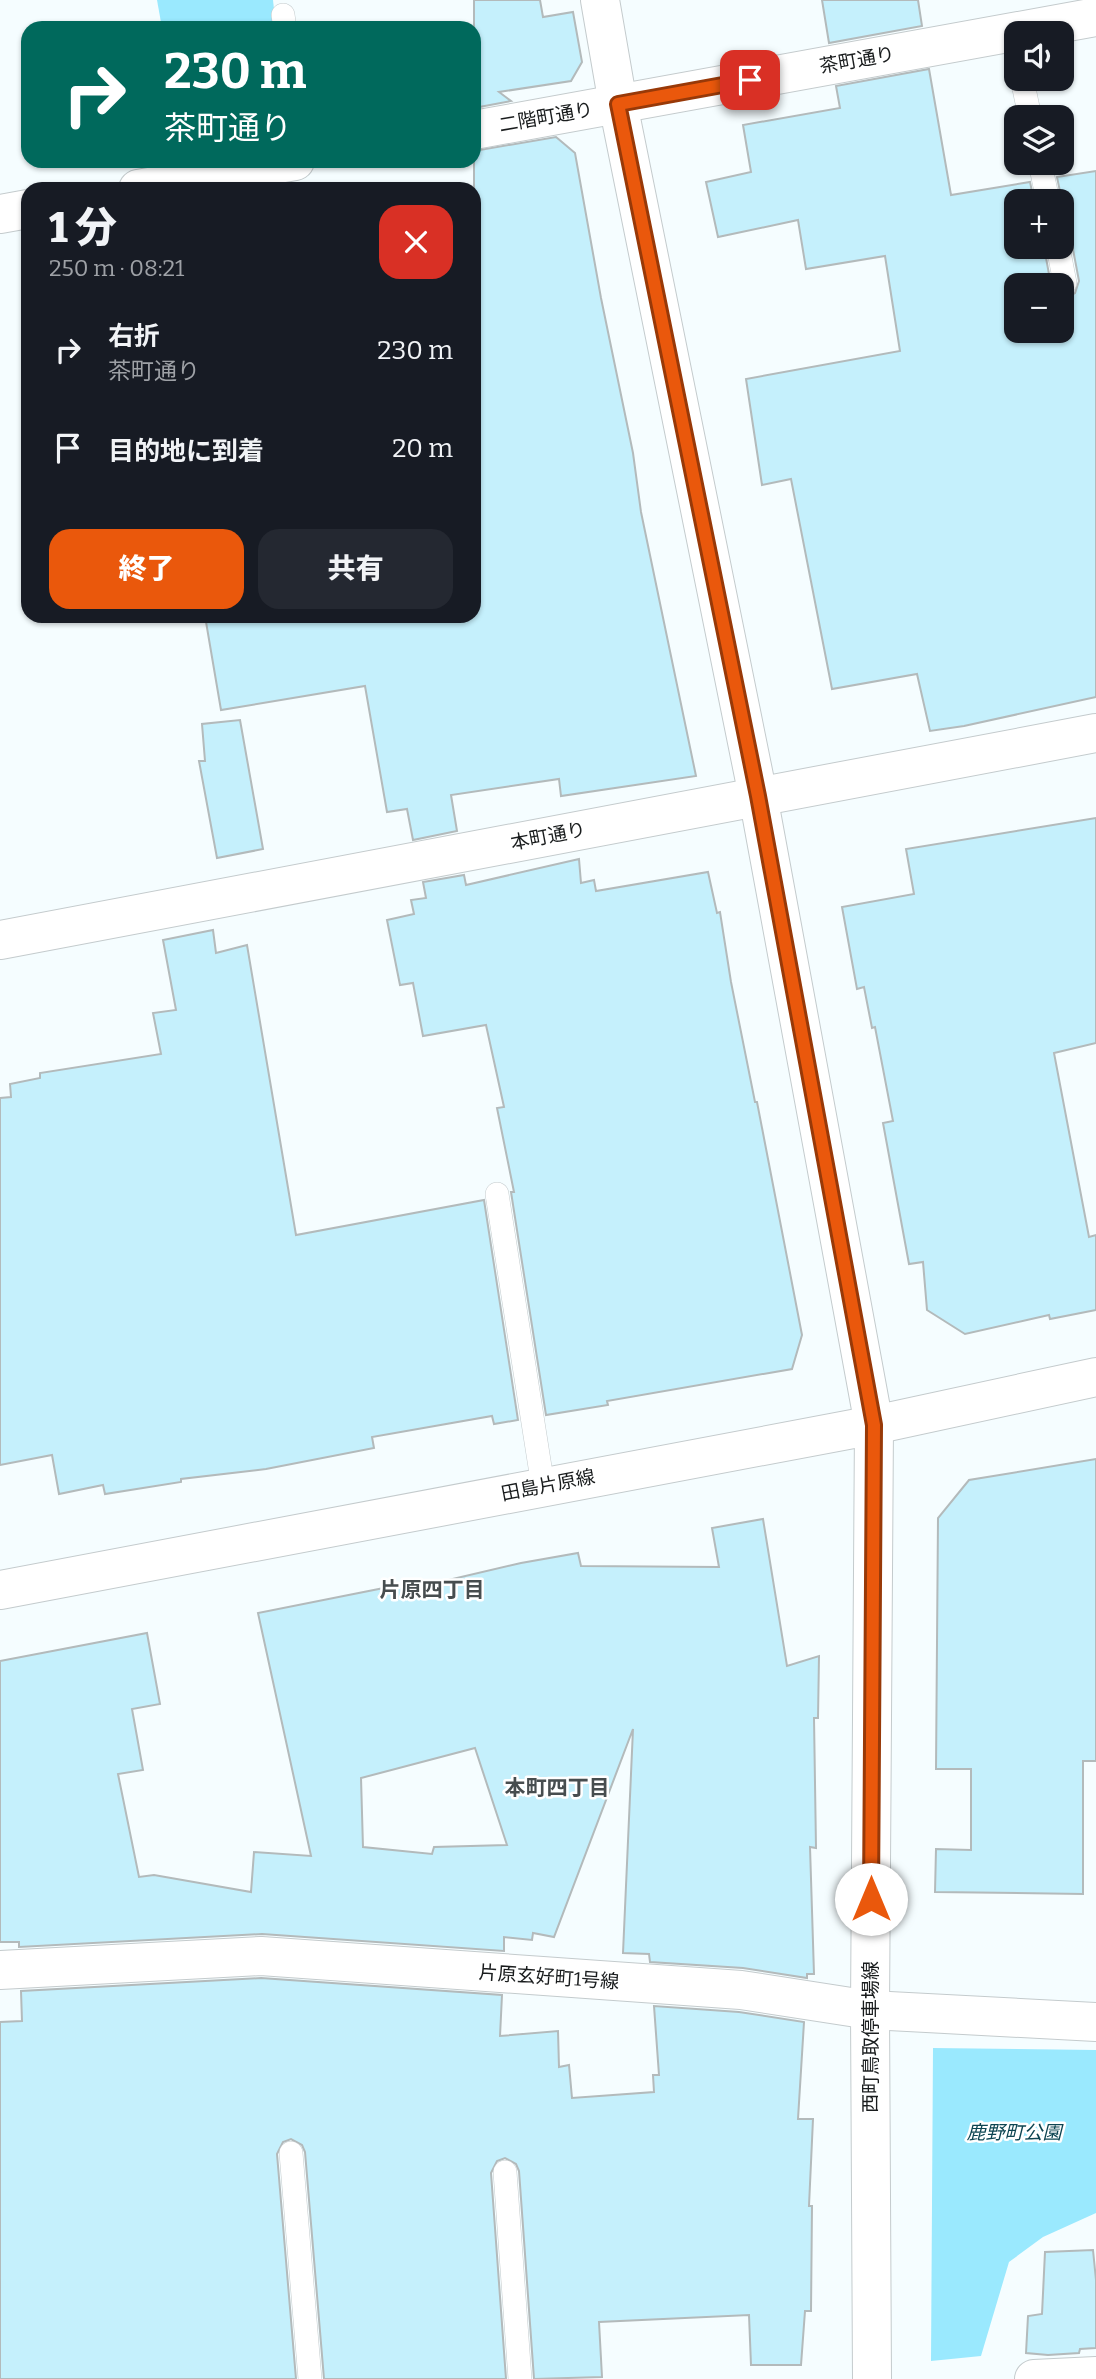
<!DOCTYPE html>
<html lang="ja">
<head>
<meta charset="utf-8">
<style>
	body { margin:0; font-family:Bitter,"Noto Sans JP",serif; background:#242831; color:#f1f3f6; height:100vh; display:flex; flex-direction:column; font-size:26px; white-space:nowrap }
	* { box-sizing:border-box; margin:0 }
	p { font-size:23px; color:#9ea1a6 }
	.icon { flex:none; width:38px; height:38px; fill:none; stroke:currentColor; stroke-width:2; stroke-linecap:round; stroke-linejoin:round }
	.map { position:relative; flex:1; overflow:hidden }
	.details { position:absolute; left:21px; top:182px; width:460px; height:441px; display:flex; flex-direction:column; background:#171b24; border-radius:21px; box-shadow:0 2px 5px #0004 }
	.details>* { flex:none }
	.banner { position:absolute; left:21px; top:21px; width:460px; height:147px; border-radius:21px; box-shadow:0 2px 5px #0004; background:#00695c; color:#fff; overflow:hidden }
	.buttons { position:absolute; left:1004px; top:21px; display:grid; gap:14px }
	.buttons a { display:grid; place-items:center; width:70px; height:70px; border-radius:14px; background:#171b24; box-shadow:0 2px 5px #0004; font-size:35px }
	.pin { position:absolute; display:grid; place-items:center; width:60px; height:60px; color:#fff; margin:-30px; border-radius:14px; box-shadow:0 4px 10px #0006 }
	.me { position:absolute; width:77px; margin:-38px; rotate:0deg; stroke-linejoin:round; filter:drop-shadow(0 0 5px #0008) }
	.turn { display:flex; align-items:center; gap:24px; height:147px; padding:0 28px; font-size:32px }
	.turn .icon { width:91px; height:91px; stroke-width:2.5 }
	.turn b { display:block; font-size:49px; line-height:60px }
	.round { display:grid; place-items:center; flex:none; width:74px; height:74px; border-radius:21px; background:#242831 }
	.headline { display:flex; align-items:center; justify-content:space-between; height:119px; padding:0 28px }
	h1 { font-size:42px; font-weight:800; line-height:52px }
	.primary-button { display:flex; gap:14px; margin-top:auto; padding:14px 28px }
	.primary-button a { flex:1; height:80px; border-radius:21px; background:#ea580c; color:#fff; font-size:28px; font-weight:800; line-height:80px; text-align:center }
	.primary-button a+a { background:#242831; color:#f1f3f6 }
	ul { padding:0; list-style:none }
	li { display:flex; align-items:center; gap:21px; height:98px; padding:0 28px }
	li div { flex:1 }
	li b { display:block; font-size:26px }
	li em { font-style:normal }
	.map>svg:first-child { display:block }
	.green { fill:#9ae9fe }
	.building { fill:#c5f0fc; stroke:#b3babb; stroke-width:2; fill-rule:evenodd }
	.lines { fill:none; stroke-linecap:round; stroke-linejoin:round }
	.lane-casing { stroke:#c4cbcd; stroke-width:24 }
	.street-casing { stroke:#c4cbcd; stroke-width:40 }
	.secondary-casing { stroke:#c4cbcd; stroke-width:40 }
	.lane { stroke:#fff; stroke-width:23 }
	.street { stroke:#fff; stroke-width:38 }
	.secondary { stroke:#fff; stroke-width:38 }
	.route-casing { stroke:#983908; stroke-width:18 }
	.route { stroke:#ea580c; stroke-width:12 }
	.labels { text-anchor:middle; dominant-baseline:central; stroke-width:5; stroke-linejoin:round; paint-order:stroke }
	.street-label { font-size:19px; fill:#191c1d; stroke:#fff }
	.park-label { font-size:19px; font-style:italic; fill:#0d4552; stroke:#fff }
	.neighbourhood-label { font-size:21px; font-weight:bold; fill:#474d4f; stroke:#fff }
</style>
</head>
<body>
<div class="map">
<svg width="1096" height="2379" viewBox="0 0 1096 2379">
	<rect width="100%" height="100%" fill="#f5fdff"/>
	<g class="green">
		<path d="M157 0H273L276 28H162Z"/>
		<path d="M933 2048 1096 2050V2213L1043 2237 1009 2262 981 2356 931 2361Z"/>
	</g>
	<g class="building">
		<path d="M474 0H540L543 17 573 12 582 62 571 81 499 92 511 101 474 108Z"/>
		<path d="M822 0H918L922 26 829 43Z"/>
		<path d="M929 69 951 195 1030 182 1034 201H1017V247H1044L1051 285H1017V331H1062V296L1068 297 1075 293 1079 281 1072 244 1068 237 1062 234V201L1057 177 1096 171V697L964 726 930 731 917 674 832 689 791 479 762 485 746 379 900 351 885 256 806 269 798 220 718 237 706 182 751 172 743 125 840 108 836 86Z"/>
		<path d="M556 137 575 153 601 298 633 453 641 512 696 776 561 796 559 779 451 795 457 831 413 840 407 809 387 812 365 686 221 710 205 616H474V151Z"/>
		<path d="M240 720 263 849 217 858 199 761H205L202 724Z"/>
		<path d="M1096 818V1043L1054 1053 1089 1237 1096 1235V1310L1050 1319 1049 1315 965 1334 927 1310 923 1262 909 1264 883 1123 893 1121 875 1027 872 1028 864 987 857 989 842 907 914 894 906 849Z"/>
		<path d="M579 859 581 883 594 880 596 891 708 872 717 913 720 912 731 982 755 1102H757L802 1335 792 1369 607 1401 608 1405 546 1415 511 1192H514L497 1108 504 1107 486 1025 423 1036 413 983 400 985 387 920 414 914 411 900 426 898 423 882 464 875 466 885Z"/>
		<path d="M213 930 216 953 247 945 296 1235 484 1200 518 1420 494 1424 492 1416 372 1437 374 1448 266 1469 181 1479V1482L105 1494 103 1485 59 1494 52 1455 0 1465V1098L11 1097 10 1084 40 1078V1073L161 1054 153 1013 176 1010 163 940Z"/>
		<path d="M1096 1459V1761H1083V1894L935 1892 936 1849 971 1850V1769H936L938 1518 969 1480Z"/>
		<path d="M763 1519 787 1666 819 1656 818 1718H814L816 1848 810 1847 814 1974H807V1978L743 1968 650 1962 649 1954 623 1953 633 1729 554 1937 533 1933 532 1940 504 1937V1951L262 1934 19 1947V1942H0V1661L147 1633 160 1704 132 1709 143 1770 118 1774 139 1877 154 1875 251 1892 254 1852 311 1856 258 1613 409 1583 410 1589 521 1563 578 1553 581 1566 719 1567 712 1528ZM475 1748 507 1845 434 1847 432 1854 363 1847 361 1778Z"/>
		<path d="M261 1978 502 1995 500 2036 558 2031 559 2067 569 2065 572 2098 654 2092 653 2075H659L654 2006 739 2012 804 2022 798 2119H813L809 2206H812L811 2311H805L801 2365H751L749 2315 599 2322 602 2377 534 2379 519 2171 516 2164 505 2158 497 2161 491 2173 506 2379H324L305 2152 302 2145 291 2139 283 2142 277 2154 296 2379H0V2022L22 2021 21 1991Z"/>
		<path d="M1093 2250 1096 2280V2348L1080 2349 1079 2353 1048 2355 1026 2353 1028 2316 1042 2314 1045 2252Z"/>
	</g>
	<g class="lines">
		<g class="lane-casing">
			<g id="lane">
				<path d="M283 15 285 28"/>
				<path d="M1022 79 1030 117"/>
				<path d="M1040 163 1048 201"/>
				<path d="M1058 247 1065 283"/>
				<path d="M497 1194 543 1486"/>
				<path d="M291 2153 310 2379"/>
				<path d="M505 2172 520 2379"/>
			</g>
		</g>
		<g class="street-casing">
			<g id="street">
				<path d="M474 130 1096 17"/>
				<path d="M138 189 295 161"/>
				<path d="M0 214 28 209"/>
				<path d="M0 940 1096 733"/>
				<path d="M0 1970 261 1956 741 1990 870 2010 1096 2022"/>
				<path d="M1034 2379 1096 2376"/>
			</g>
		</g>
		<g class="secondary-casing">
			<g id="secondary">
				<path d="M600 0 618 104 758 796 874 1425 870 2010 872 2379"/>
				<path d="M0 1590 874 1425 1096 1377"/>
			</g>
		</g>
		<use href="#lane" class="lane"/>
		<use href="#street" class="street"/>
		<use href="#secondary" class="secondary"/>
	</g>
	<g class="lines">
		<g class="route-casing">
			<path id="route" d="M750 80 618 104 758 796 874 1425 871 1899"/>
		</g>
		<use href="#route" class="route"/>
	</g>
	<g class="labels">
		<g class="street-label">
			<text transform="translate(857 60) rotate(-10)">茶町通り</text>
			<text transform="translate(546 117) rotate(-10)">二階町通り</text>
			<text transform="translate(548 836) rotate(-11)">本町通り</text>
			<text transform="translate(548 1485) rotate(-11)">田島片原線</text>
			<text transform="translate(549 1977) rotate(4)">片原玄好町1号線</text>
			<text transform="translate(870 2037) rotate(-90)">西町鳥取停車場線</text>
		</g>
		<g class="park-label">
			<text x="1014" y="2132">鹿野町公園</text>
		</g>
		<g class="neighbourhood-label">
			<text x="432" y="1590">片原四丁目</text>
			<text x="557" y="1788">本町四丁目</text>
		</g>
	</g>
</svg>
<div class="buttons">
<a><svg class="icon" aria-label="sound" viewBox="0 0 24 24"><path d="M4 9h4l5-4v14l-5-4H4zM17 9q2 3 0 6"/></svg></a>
<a><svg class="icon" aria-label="layers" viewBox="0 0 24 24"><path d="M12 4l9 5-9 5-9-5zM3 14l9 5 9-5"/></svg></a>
<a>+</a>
<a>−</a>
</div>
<div class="pin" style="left:750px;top:80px;background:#d93025"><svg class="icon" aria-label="arrive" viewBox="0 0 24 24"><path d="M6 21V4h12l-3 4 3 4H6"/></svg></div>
<svg class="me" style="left:871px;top:1899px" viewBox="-20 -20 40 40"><circle r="19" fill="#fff"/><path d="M0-13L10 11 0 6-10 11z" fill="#ea580c"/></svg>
<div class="banner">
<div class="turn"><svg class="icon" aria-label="right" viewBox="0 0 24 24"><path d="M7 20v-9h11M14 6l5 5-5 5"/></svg><div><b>230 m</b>茶町通り</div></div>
</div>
<section class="details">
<div class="headline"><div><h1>1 分</h1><p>250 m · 08:21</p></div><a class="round" style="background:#d93025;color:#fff"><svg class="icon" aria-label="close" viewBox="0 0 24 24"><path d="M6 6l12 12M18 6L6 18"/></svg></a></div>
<ul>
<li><svg class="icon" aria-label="right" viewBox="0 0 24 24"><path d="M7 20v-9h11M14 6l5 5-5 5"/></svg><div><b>右折</b><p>茶町通り</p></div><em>230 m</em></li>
<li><svg class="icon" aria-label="arrive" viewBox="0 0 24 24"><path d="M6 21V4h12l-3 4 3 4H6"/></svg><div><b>目的地に到着</b></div><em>20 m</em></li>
</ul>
<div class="primary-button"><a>終了</a><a>共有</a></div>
</section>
</div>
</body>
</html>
